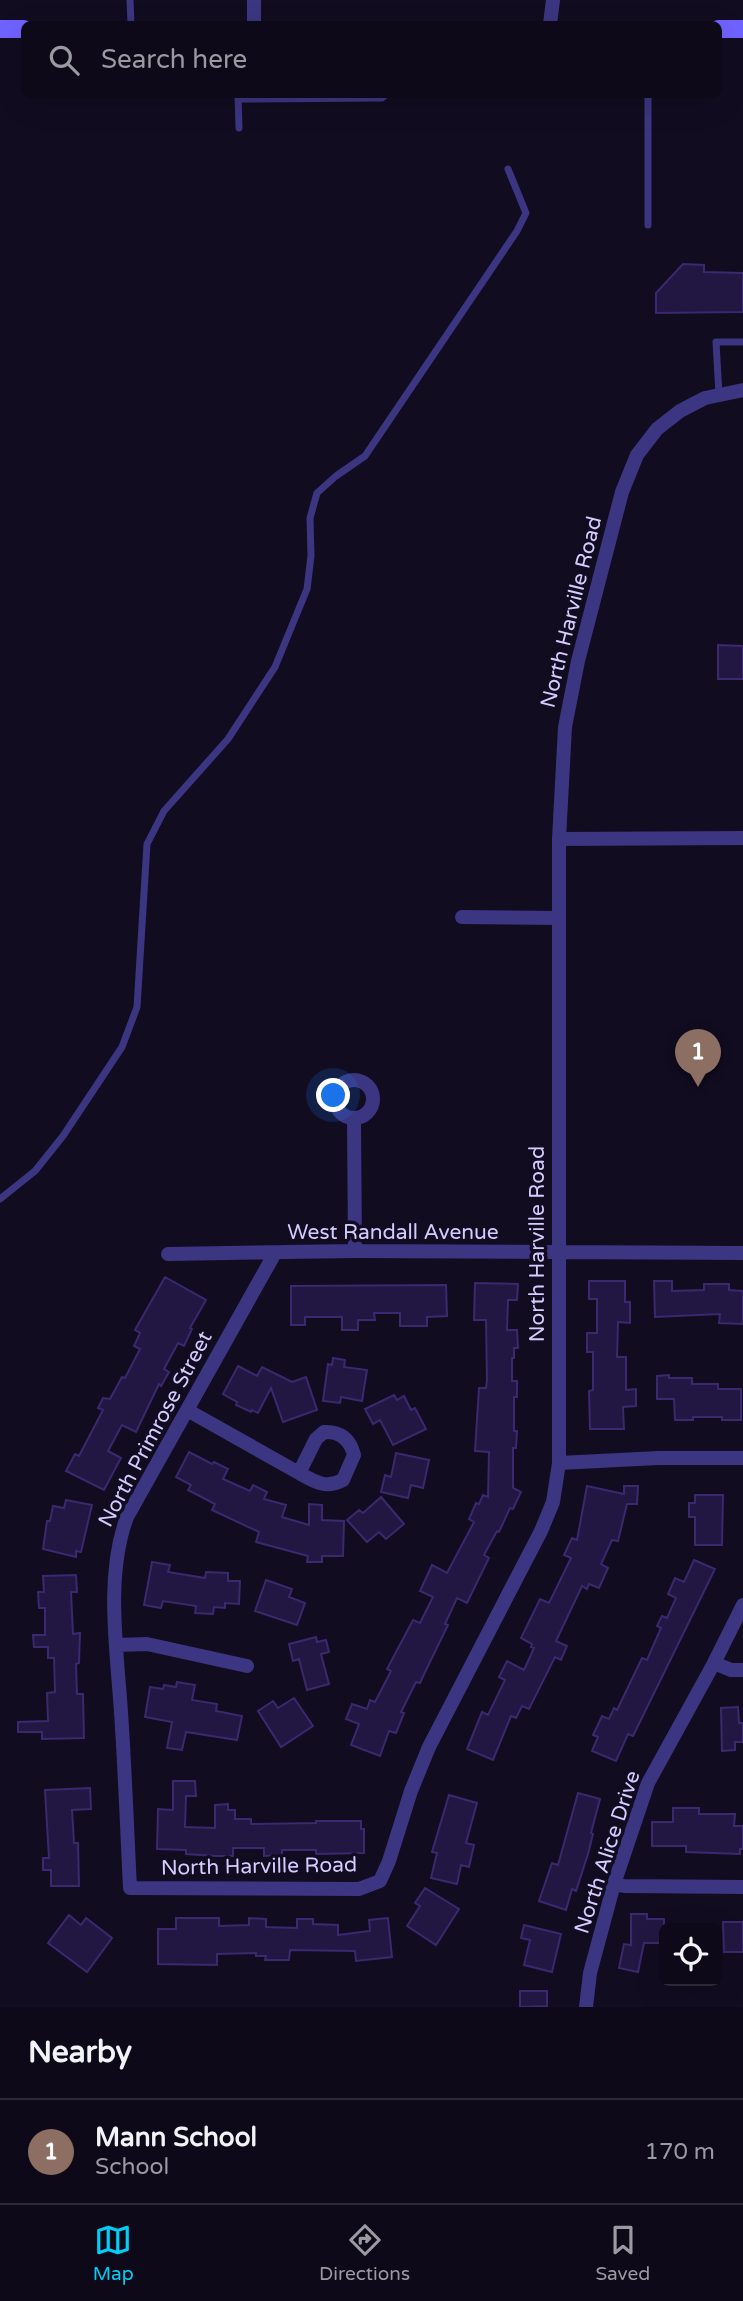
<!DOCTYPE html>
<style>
:root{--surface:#0d0918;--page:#161221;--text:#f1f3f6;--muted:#9a9aa2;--line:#2d2a37;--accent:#00cef6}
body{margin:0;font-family:"Varela Round",sans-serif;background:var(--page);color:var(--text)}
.controls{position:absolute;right:21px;bottom:21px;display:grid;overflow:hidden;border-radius:10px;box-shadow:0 7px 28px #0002}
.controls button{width:63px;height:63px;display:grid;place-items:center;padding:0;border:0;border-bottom:2px solid var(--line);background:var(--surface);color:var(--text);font:35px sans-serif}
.you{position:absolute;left:334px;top:1096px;width:24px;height:24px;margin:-18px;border:5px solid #fff;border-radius:50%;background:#1a73e8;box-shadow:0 0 0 10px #1a73e833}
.badge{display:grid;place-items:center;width:46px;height:46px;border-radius:50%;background:var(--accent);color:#fff;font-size:23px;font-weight:700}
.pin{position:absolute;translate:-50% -58px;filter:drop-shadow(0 2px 4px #0008)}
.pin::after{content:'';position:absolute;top:37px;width:24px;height:21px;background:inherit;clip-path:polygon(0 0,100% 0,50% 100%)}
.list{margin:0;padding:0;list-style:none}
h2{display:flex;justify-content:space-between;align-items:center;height:91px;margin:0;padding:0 28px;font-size:30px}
h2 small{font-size:23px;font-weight:400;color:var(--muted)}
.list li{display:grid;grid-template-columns:46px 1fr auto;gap:21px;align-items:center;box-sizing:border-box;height:105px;padding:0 28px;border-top:2px solid var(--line)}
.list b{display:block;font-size:26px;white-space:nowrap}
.list p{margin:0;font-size:23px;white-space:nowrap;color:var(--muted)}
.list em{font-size:23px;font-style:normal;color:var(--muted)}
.icon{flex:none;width:38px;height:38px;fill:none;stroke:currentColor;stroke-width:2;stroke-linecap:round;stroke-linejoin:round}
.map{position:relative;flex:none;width:743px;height:2007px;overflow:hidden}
.search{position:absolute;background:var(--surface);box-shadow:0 7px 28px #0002;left:21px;right:21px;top:21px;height:77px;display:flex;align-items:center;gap:18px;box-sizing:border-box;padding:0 24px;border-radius:10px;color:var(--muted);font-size:26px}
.sheet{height:196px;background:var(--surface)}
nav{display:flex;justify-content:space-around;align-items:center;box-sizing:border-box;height:98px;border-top:2px solid var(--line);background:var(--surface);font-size:19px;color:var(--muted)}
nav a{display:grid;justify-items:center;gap:4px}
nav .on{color:var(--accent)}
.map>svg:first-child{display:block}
.building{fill:#221742;stroke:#3b286f;stroke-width:2}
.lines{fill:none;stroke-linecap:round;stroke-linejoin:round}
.service{stroke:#3c3581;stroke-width:7}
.minor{stroke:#3c3581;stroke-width:14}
.secondary{stroke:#7062ff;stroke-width:18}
.labels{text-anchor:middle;stroke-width:7;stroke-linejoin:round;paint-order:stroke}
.street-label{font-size:21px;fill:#d4cbff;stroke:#110c20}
</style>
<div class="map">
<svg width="743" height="2007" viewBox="0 0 743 2007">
<rect width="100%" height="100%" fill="#110c20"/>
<path class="building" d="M683 264 704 265V272L743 273V312L656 313V293Z
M718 645 743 646V679H718Z
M165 1277 206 1300 190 1328 192 1329 184 1346 178 1343 164 1369 169 1372 161 1386 159 1384 136 1432 122 1425 108 1451 121 1458 104 1490 66 1471 75 1454 79 1456 103 1410 98 1408 103 1398 110 1399 122 1377 125 1378 140 1349 134 1346 140 1333 135 1330Z
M589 1281H625V1302H630V1323L618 1322 617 1357H626V1390L636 1389V1406L623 1407 624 1429H590L589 1391 593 1390V1352H587V1333H597V1299H589Z
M654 1281H672V1291L704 1290V1284H729V1290L743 1291V1324L719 1323 720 1314 655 1317Z
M475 1283 518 1284 517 1300H508L507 1330H517L518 1348H514V1358H512V1381H517V1397H514V1431H517L516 1448H513V1488L521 1492 513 1509 510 1508 499 1532 497 1531 484 1555 489 1558 467 1603 457 1598 445 1624 448 1625 427 1668 420 1683 416 1682 401 1712 404 1713 396 1733 389 1731 380 1756 351 1745 359 1724 346 1719 352 1704 367 1709 370 1700 375 1702 391 1671 387 1669 413 1620 420 1623 433 1597 420 1591 432 1565 447 1573 474 1522 469 1519 476 1503 479 1504 483 1495 488 1497 489 1452 475 1451 479 1388H486L487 1380 486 1320H474Z
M446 1285 447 1316 427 1317V1326H400V1313H374L375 1320H358V1330H342V1317H305V1325H291V1286Z
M333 1358 345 1360 344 1367 367 1370 362 1401 341 1397 340 1403 323 1401 328 1364 332 1365Z
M238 1366 257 1376 262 1367 292 1382 306 1377 317 1410 283 1422 271 1388 258 1413 252 1410 251 1412 236 1405 237 1402 223 1394Z
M669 1375V1378H692V1384H718V1389H741V1420H722V1417H693V1420H675L674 1399H657V1376Z
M394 1395 397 1400 404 1396 411 1410 415 1408 426 1429 393 1445 380 1420 373 1424 365 1409Z
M189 1452 212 1464 214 1462 228 1469 223 1479 250 1491 253 1485 267 1492 264 1499 286 1505 282 1517 309 1525V1504L322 1505V1520L344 1521 343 1556H322V1562H307L308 1556 256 1542 259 1532 212 1510 215 1504 188 1490 191 1485 176 1477Z
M396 1453 429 1460 423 1488 411 1485 408 1498 381 1492 385 1475 391 1477Z
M587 1486 624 1494V1486H638L637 1504H627L618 1541 612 1540 601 1564 608 1568 599 1588 589 1584 587 1589 582 1586 556 1641 567 1646 561 1660 555 1657 529 1709 522 1706 516 1718 511 1716 493 1760 467 1749 482 1712 488 1715 505 1680 499 1677 507 1661 524 1670 534 1648 531 1647 532 1644 521 1638 540 1599 549 1603 571 1558 564 1555 572 1538 577 1540Z
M695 1495H723L722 1545H695V1517H689V1503H695Z
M381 1497 404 1524 386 1539 379 1532 367 1542 347 1520 359 1510 363 1513Z
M66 1500 92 1505 81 1552 76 1551V1557L43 1549 47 1521H50L53 1506 64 1508Z
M694 1560 715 1569 633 1736 628 1734 616 1761 592 1751 598 1737 593 1735 602 1716 609 1719 614 1708 617 1710 642 1658 647 1660 661 1628 657 1626 662 1616 667 1618 676 1598 668 1594 675 1578 684 1582Z
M152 1562 170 1565 168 1572 205 1578 206 1572 228 1573V1581H240L239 1604 225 1603V1608L214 1607 213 1614 195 1613 196 1606 163 1601 161 1608 144 1605Z
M76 1575 77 1592H71L73 1634 80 1633 79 1663 76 1664 77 1694H83L84 1738 42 1739V1732H18V1722L48 1721 47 1693 55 1692 54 1658H48V1647H34L33 1635H45V1608H39L38 1592H44L43 1576Z
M266 1580 292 1589 289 1597 305 1603 297 1625 255 1611Z
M316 1637 317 1642 326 1640 329 1652 321 1654 329 1684 307 1690 299 1659 293 1661 289 1644Z
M177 1682 195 1685 192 1700 217 1704 216 1711 242 1716 237 1740 186 1732 182 1750 167 1748 172 1722 145 1717 150 1687 163 1689 164 1685 176 1687Z
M294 1698 313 1726 281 1747 258 1711 273 1701 278 1708Z
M738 1707 739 1723H743V1742H735V1750L722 1751 721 1708Z
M173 1781H195L196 1796H186L185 1827 215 1828V1805L228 1804V1810H235V1819H251V1824L316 1823V1821H361V1829H364V1853L316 1854V1850H282V1855L264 1856V1848H233V1856H215L186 1854V1850L157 1849 158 1809 173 1810Z
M90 1788 91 1809 72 1810 74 1843H78L79 1886H51V1870H43V1858H49L45 1790Z
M578 1793 600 1799 591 1833 593 1834 588 1854 576 1891 572 1889 566 1910 539 1901 552 1863 558 1865Z
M449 1795 477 1803 466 1843 474 1845 469 1867 461 1865 457 1884 431 1878 437 1853 432 1852Z
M673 1808H699V1814H735L734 1826H743V1849H740V1854L686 1852V1846H652V1822H673Z
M425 1888 459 1909 436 1945 407 1926 420 1906 415 1903Z
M631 1914H647V1919H664V1943H644L638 1972 619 1968 624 1944 631 1945Z
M69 1915 81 1925 86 1918 112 1938 87 1972 48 1943Z
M176 1918H219V1926L249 1925V1918L266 1919V1927L297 1928V1919H313V1924L338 1925V1935L370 1931 369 1920 388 1918 392 1957 356 1961 355 1951 290 1950 289 1960H265L266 1956H256V1953L217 1954V1965L158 1964V1929H176Z
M723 1922H743V1952H724Z
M524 1925 561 1934 552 1972 524 1965 530 1940 521 1938Z
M520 1991H547V2006L520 2007Z"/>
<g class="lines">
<path class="service" d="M130 0 131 24
M238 95 239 128
M238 99 382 98 387 94
M648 225V94
M719 395 716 342H743
M0 1199 35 1171 63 1136 122 1047 137 1007 147 844 164 811 228 739 275 667 307 589 311 556 310 518 317 493 336 476 365 456 517 231 526 213 508 169"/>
<path class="minor" d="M254 0V24
M550 24 553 0
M559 839 743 838
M462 917 559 918
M335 1099a19 19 0 1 1 38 0a19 19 0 1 1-38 0Z
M354 1118 355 1251
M275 1253 127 1517C105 1576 117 1650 121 1712 125 1771 127 1829 130 1888L359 1889 380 1881 389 1861 411 1791 429 1747 541 1531 553 1502 559 1463V839L565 727 578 661 622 492 637 455 657 429 680 411 705 398 743 390
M168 1254 355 1251 743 1253
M187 1410 299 1473
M324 1432C340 1431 350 1439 354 1455L343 1480C326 1489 315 1482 299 1473L316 1439Z
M559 1463 658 1458H743
M117 1645 147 1644 247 1666
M714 1663 731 1670H743
M614 1884 624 1886 743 1887
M586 2007 590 1973 614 1884 648 1783 714 1663 743 1605"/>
<path class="secondary" d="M0 29H24
M718 29H743"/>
</g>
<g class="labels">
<g class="street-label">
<text transform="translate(571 612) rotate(-76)" y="7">North Harville Road</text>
<text x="393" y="1239">West Randall Avenue</text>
<text transform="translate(537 1244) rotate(-90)" y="7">North Harville Road</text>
<text transform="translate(155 1429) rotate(-62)" y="7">North Primrose Street</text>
<text transform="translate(607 1852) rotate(-72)" y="7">North Alice Drive</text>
<text transform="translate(259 1866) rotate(-1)" y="7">North Harville Road</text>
</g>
</g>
</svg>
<div class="controls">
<button><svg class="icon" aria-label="locate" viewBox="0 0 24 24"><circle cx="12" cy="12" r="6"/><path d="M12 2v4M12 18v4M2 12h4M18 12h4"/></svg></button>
</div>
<div class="you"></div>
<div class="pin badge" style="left:698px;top:1087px;background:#8d6e63">1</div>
<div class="search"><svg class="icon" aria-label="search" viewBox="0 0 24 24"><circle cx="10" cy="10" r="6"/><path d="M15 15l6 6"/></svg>Search here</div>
</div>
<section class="sheet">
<h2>Nearby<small></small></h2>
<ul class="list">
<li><span class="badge" style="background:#8d6e63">1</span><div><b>Mann School</b><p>School</p></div><em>170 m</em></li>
</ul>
</section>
<nav>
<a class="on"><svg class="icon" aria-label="map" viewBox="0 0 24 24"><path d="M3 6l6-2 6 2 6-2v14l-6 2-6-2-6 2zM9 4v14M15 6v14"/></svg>Map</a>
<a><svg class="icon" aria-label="directions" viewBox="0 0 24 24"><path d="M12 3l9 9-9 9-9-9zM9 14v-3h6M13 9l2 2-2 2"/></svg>Directions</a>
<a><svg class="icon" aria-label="saved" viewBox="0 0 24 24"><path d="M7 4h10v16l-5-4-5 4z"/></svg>Saved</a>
</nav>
